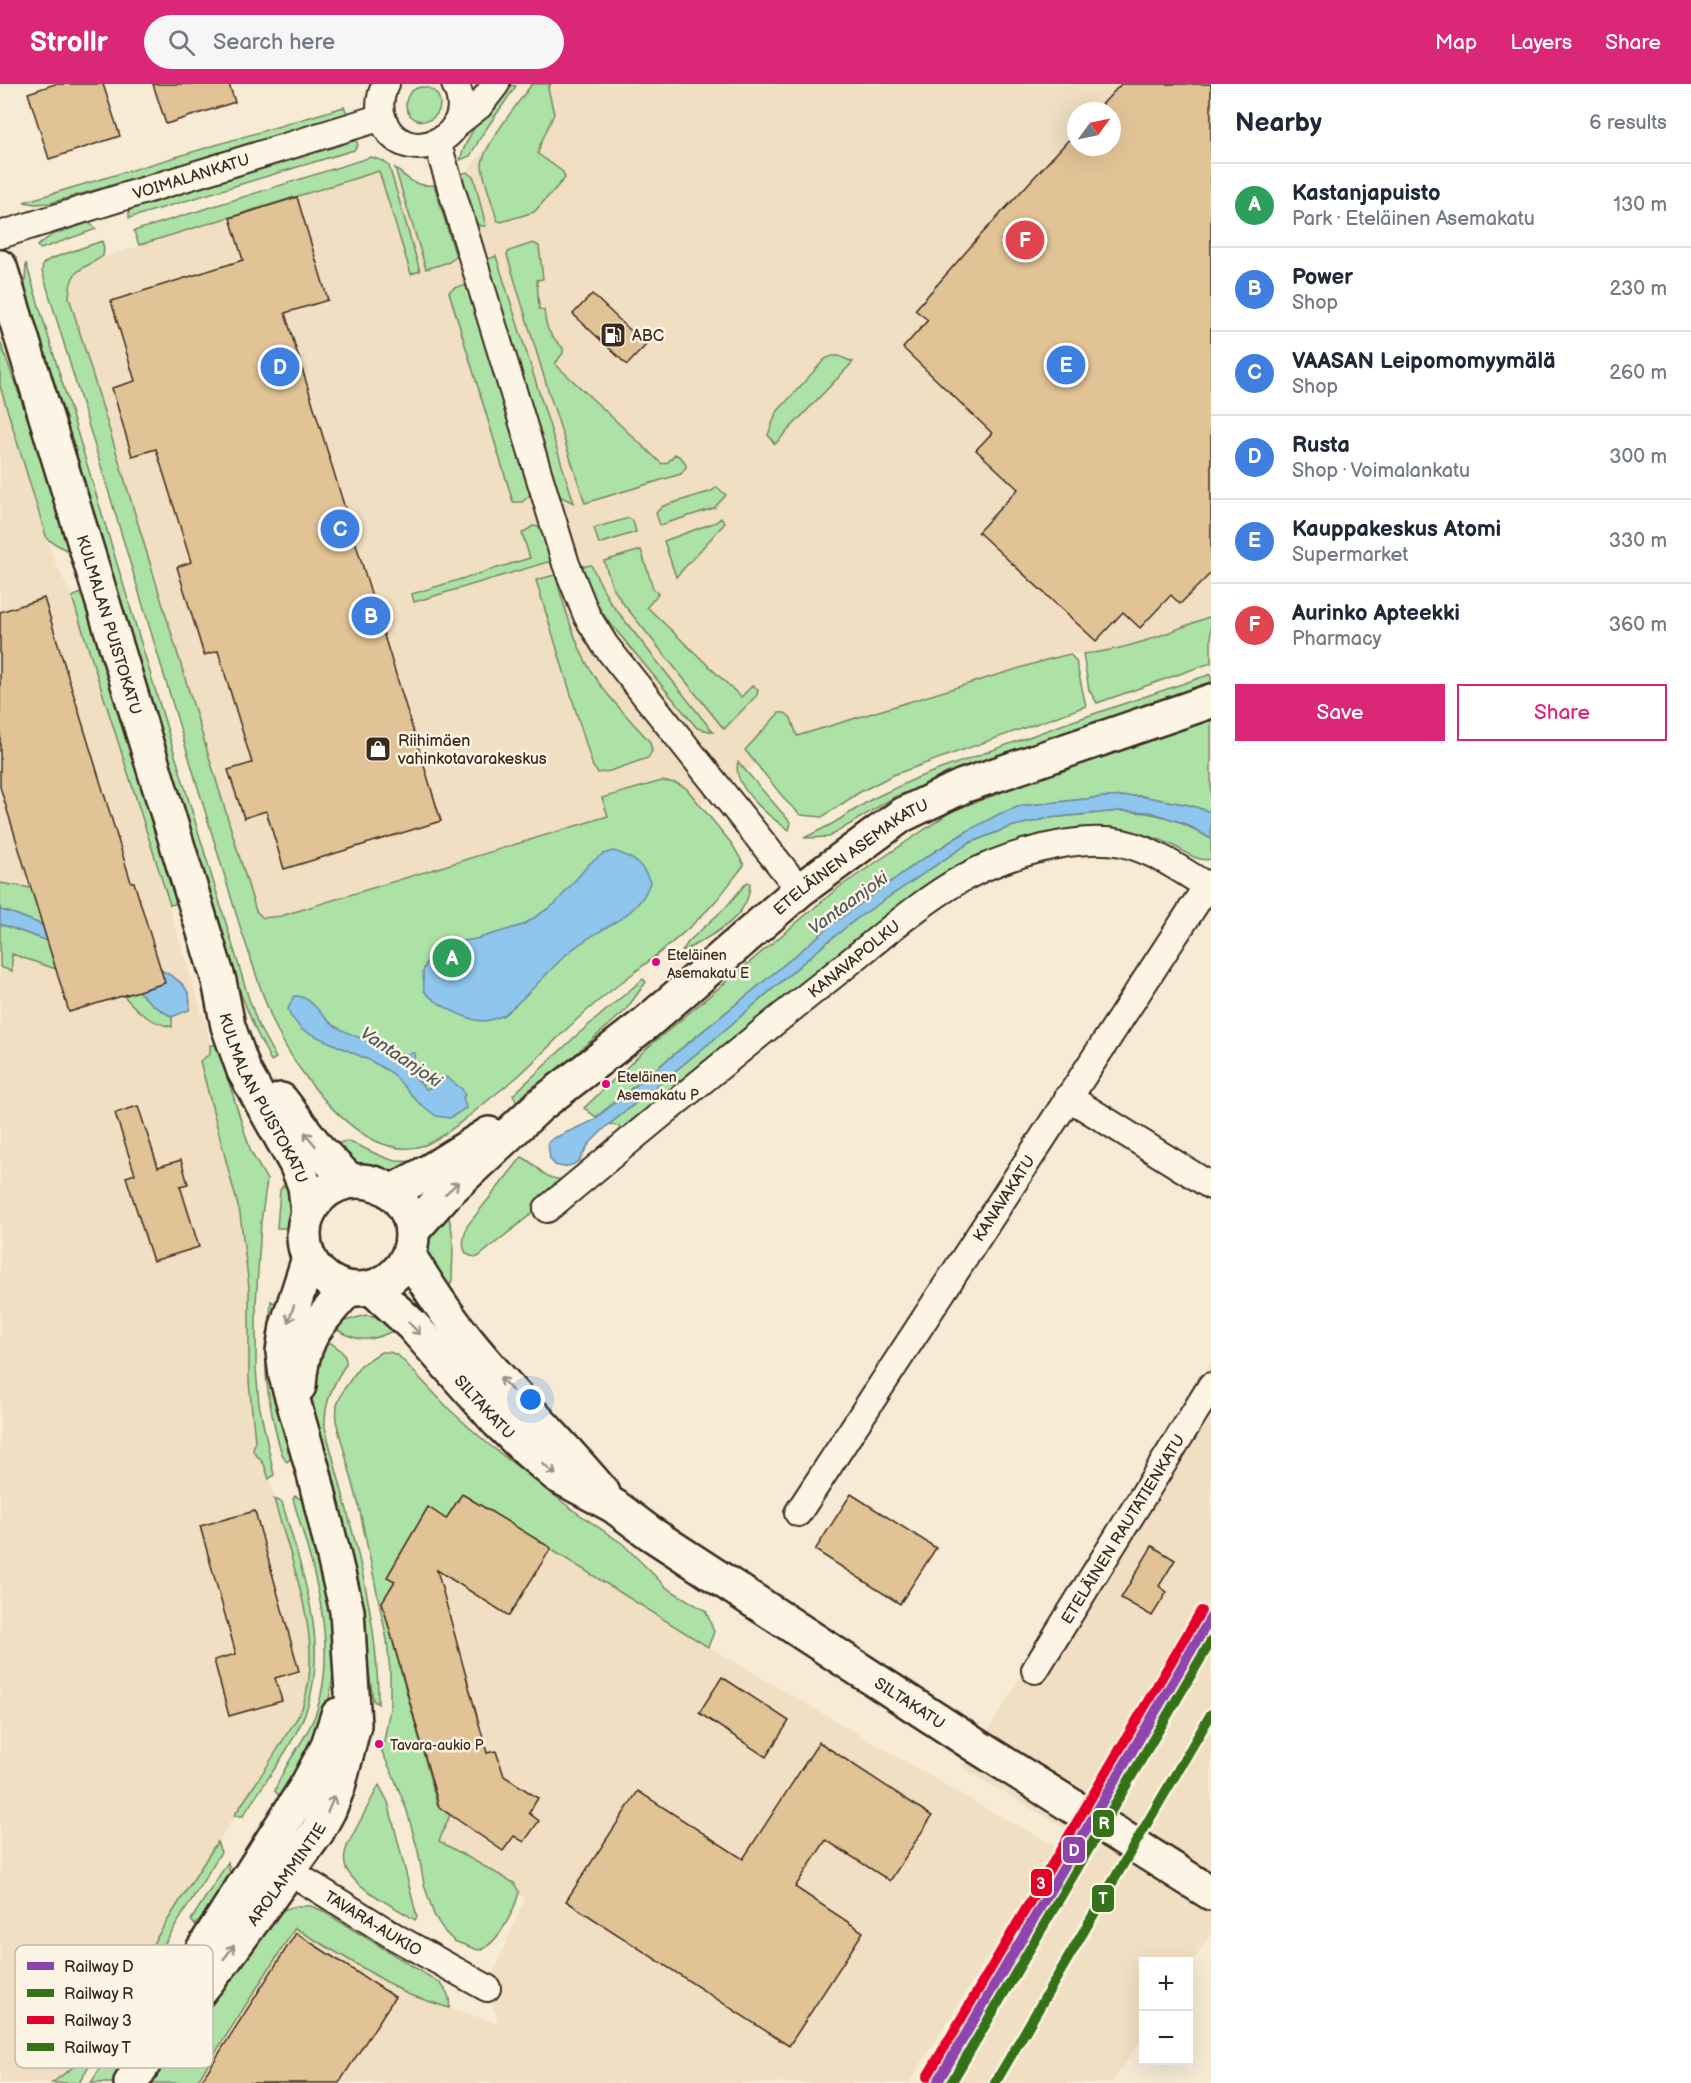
<!DOCTYPE html>
<meta charset="utf-8">
<style>
:root{--surface:#fff;--page:#f6f6f7;--text:#1f2937;--muted:#747a83;--line:#e0e1e3;--accent:#db2777}
body{margin:0;font-family:"Balsamiq Sans",sans-serif;background:var(--page);color:var(--text)}
.controls{position:absolute;right:18px;bottom:18px;display:grid;overflow:hidden;border-radius:0px;box-shadow:0 6px 24px #0002}
.controls button{width:54px;height:54px;display:grid;place-items:center;padding:0;border:0;border-bottom:2px solid var(--line);background:var(--surface);color:var(--text);font:30px sans-serif}
.compass{position:absolute;left:1067px;top:18px;width:54px;height:54px;border-radius:50%;background:var(--surface);box-shadow:0 6px 24px #0002;rotate:57deg}
.you{position:absolute;left:531px;top:1316px;width:21px;height:21px;margin:-15px;border:4px solid #fff;border-radius:50%;background:#1a73e8;box-shadow:0 0 0 9px #1a73e833}
.badge{display:grid;place-items:center;width:39px;height:39px;border-radius:50%;background:var(--accent);color:#fff;font-size:20px;font-weight:700}
.pin{position:absolute;translate:-50% -50%;border:3px solid #fff;box-shadow:0 2px 6px #0006}
.list{margin:0;padding:0;list-style:none}
h2{display:flex;justify-content:space-between;align-items:center;height:78px;margin:0;padding:0 24px;font-size:26px}
h2 small{font-size:20px;font-weight:400;color:var(--muted)}
.list li{display:grid;grid-template-columns:39px 1fr auto;gap:18px;align-items:center;box-sizing:border-box;height:84px;padding:0 24px;border-top:2px solid var(--line)}
.list b{display:block;font-size:22px;white-space:nowrap}
.list p{margin:0;font-size:20px;white-space:nowrap;color:var(--muted)}
.list em{font-size:20px;font-style:normal;color:var(--muted)}
.actions{display:flex;gap:12px;padding:18px 24px}
.actions a{flex:1;padding:14px 0;border:2px solid var(--accent);border-radius:0px;text-align:center;font-size:21px;color:var(--accent)}
.actions .main{background:var(--accent);color:#fff}
.icon{flex:none;width:33px;height:33px;fill:none;stroke:currentColor;stroke-width:2;stroke-linecap:round;stroke-linejoin:round}
.map{position:relative;flex:none;width:1211px;height:1999px;overflow:hidden}
header{display:flex;align-items:center;gap:36px;box-sizing:border-box;height:84px;padding:0 30px;background:var(--accent);color:#fff}
header strong{font-size:28px}
nav{display:flex;gap:33px;margin-inline-start:auto;font-size:21px}
.search{width:420px;height:54px;background:var(--page);display:flex;align-items:center;gap:15px;box-sizing:border-box;padding:0 21px;border-radius:33px;color:var(--muted);font-size:22px}
main{display:flex}
aside{flex:1;background:var(--surface)}
.map>svg:first-child{display:block}
.built{fill:#f0dfc2;fill-rule:evenodd}
.green{fill:#ace2a5;stroke:#748662;stroke-width:1.5}
.water{fill:#8ec6ed;stroke:#6d889a;stroke-width:1.5}
.building{fill:#e1c395;stroke:#3b2a1e;stroke-width:1.5}
.lines{fill:none;stroke-linecap:round;stroke-linejoin:round}
.street-casing{stroke:#3b2a1e;stroke-width:30}
.secondary-casing{stroke:#3b2a1e;stroke-width:38}
.street{stroke:#fcf5e5;stroke-width:26}
.secondary{stroke:#fcf5e5;stroke-width:33}
.rail-1-casing{stroke:#fcf5e5;stroke-width:15}
.rail-2-casing{stroke:#fcf5e5;stroke-width:15}
.rail-3-casing{stroke:#fcf5e5;stroke-width:15}
.rail-4-casing{stroke:#fcf5e5;stroke-width:15}
.rail-1{stroke:#8e44ad;stroke-width:10}
.rail-2{stroke:#357219;stroke-width:10}
.rail-3{stroke:#e4002b;stroke-width:10}
.rail-4{stroke:#357219;stroke-width:10}
.oneway{stroke:#9c9082}
.bus-dot{fill:#e5007d;stroke:#fcf5e5;stroke-width:2}
.labels{text-anchor:middle;stroke-width:5;stroke-linejoin:round;paint-order:stroke}
.bus-label{font-size:14px;fill:#3b2a1e;stroke:#fcf5e5;text-anchor:start}
.street-label{font-size:16px;fill:#3b2a1e;stroke:#fcf5e5}
.poi-label{font-size:16px;fill:#3b2a1e;stroke:#fcf5e5;text-anchor:start}
.water-label{font-size:18px;font-style:italic;fill:#54595c;stroke:#fcf5e5}
.key{fill:#fcf5e5;stroke:#c2b8a9;stroke-width:1.5}
.key-label{font-size:16px;fill:#3b2a1e}
.line-badge{stroke:#fcf5e5;stroke-width:2}
.badge-label{font-size:16px;text-anchor:middle;font-weight:bold;fill:#fff}
</style>
<header>
<strong>Strollr</strong>
<div class="search"><svg class="icon" aria-label="search" viewBox="0 0 24 24"><circle cx="10" cy="10" r="6"/><path d="M15 15l6 6"/></svg>Search here</div>
<nav><a>Map</a><a>Layers</a><a>Share</a></nav>
</header>
<main>
<div class="map">
<svg width="1211" height="1999" viewBox="0 0 1211 1999">
<rect width="100%" height="100%" fill="#f7ebd5"/>
<filter id="ink" filterUnits="userSpaceOnUse"><feTurbulence type="fractalNoise" baseFrequency=".0167" numOctaves="2"/><feDisplacementMap in="SourceGraphic" scale="12" xChannelSelector="R" yChannelSelector="G"/><feConvolveMatrix kernelMatrix="1 2 1 2 8 2 1 2 1" color-interpolation-filters="sRGB"/></filter>
<g filter="url(#ink)">
<path class="built" d="M533 0H1211V532L1163 551 1100 569 1070 570 1046 576 796 652 699 720 686 704 676 699 603 714 609 732 285 830 263 834 256 827 69 213 70 199 75 191 84 182 98 175 380 87 422 102 434 101 467 88ZM1076 27H1112V63H1076Z
M0 302 47 455 56 480 72 513 207 944 211 970 200 977 240 1130 249 1203V1297L255 1357 253 1367 264 1380 269 1395 305 1525 311 1575 308 1603 302 1625 65 1999H0Z
M1211 1279V1850L1189 1884 1188 1878H1144L1143 1952 1112 1999H919L1041 1788 909 1999H196L295 1844 407 1910 499 1940 487 1904 525 1814 439 1757 382 1518 395 1498 387 1493 428 1423 446 1434 462 1410 551 1464 666 1538 978 1720 1056 1763 1066 1745 961 1683 991 1642Z"/>
<path class="green" d="M505 0 516 2 482 51 470 72 460 76C468 47 488 24 505 0Z
M532 0H551L548 4 554 30 540 61 538 70 563 88 565 94 534 128 501 138 497 136C494 124 482 91 482 81 482 64 521 15 532 0Z
M406 20a17 17 0 1 1 34 0a17 17 0 1 1-34 0Z
M344 23 348 30 239 64 50 119 35 120 24 118Z
M356 56 358 61 354 66 129 134V127L133 123Z
M371 73 383 77 389 82 420 187 411 190 379 87 139 161 134 147Z
M395 84C408 95 415 103 434 101L456 173 449 178 426 185Z
M467 88 474 94 486 142H482L473 138 460 90Z
M88 139 92 141 96 145 41 165 37 162 52 151Z
M102 157 104 164 103 172C82 187 71 182 69 213L256 827 263 834 281 832 608 732 602 714 662 697 676 699 686 704 732 760 744 781C734 794 724 808 713 820 675 862 624 893 582 931 559 951 539 974 516 994 502 1005 488 1016 474 1028 459 1039 443 1054 425 1061 366 1082 303 996 280 952 263 919 254 881 241 846L42 187 43 180 50 175Z
M533 159 539 162 543 195 537 196 539 225 544 226C546 246 549 250 563 264V269L555 280 662 380 668 378 675 370C681 373 686 377 686 383L681 390 585 419 549 309 507 171 509 167Z
M496 172 574 419 561 413 556 407 487 179 489 175Z
M26 179 248 912 259 943 276 974 271 977 255 945 227 875 58 324 25 200Z
M461 202H467L530 411 522 418H513L449 208 454 204Z
M0 257 64 437 69 455 66 466 47 455 0 302Z
M832 272H839L853 278 775 360 768 351 776 329 825 275Z
M717 403 726 411 714 424 660 441 656 429 663 422 712 407Z
M629 434 633 437 636 448 599 460 594 444Z
M721 434 725 439 676 493 664 457 716 438Z
M533 442 540 443 551 477 414 518 412 510 530 474 522 449Z
M641 466 653 504 658 510 647 523 741 613 753 601 758 606 757 611 724 645 622 518 612 502 604 477Z
M591 481 610 518 713 648 697 644 606 534 594 516 580 483Z
M555 491C564 520 572 551 586 578 601 607 628 633 650 658L652 667 648 674 610 687 598 689 593 683 536 496Z
M86 507 179 819 170 821 72 513Z
M1211 532V579L1097 619 1089 606 1083 570C1127 567 1170 548 1211 532Z
M1070 570 1076 577 1086 622 893 691 860 708 822 733 801 731 787 718 745 666 779 629H785L791 634 797 652 1046 576Z
M1211 590V598L894 713 829 753 804 754 832 740 872 715 919 693 1067 639Z
M1211 635V728L1189 721 1141 712 1104 713 1020 722 964 749 918 778 834 839 756 904 596 1033 584 1024 646 965 838 804 952 727 1119 664Z
M738 678 791 739 789 746C771 734 731 703 738 678Z
M1119 727C1159 728 1176 734 1211 755V775C1197 779 1182 765 1170 760 1162 756 1152 753 1144 751 1114 742 1075 743 1045 751 1008 760 978 778 946 796 869 841 800 899 733 958 696 991 657 1022 619 1054V1042L610 1040 712 957 826 859 859 833 969 759 1010 743 1049 734Z
M747 798 750 799C750 836 709 852 682 868L688 858 726 823Z
M0 799 31 804 43 841C28 836 16 829 0 826Z
M0 840 48 857 56 885 12 870V887L0 883Z
M643 895 646 898 625 927 562 982 516 1017 513 1011 577 951Z
M138 907 153 921 172 933V943C149 938 139 929 124 912Z
M210 961H217L251 1068 267 1096 261 1138 256 1219V1285L259 1320 274 1391 269 1395 264 1380 253 1367 255 1357 249 1297V1203L240 1130 200 977 210 970Z
M346 1057C364 1062 379 1074 397 1077 405 1078 410 1076 417 1080 410 1082 401 1087 394 1087 371 1086 349 1078 330 1065L339 1059Z
M522 1073C541 1082 540 1096 567 1096L551 1114 478 1173C458 1173 463 1155 467 1142Z
M291 1091 293 1127 288 1144H277L280 1106Z
M444 1124C457 1144 452 1174 452 1196L449 1204 443 1209C428 1171 421 1162 444 1124Z
M271 1217 281 1223 291 1364 290 1375 287 1378C278 1371 265 1298 266 1283 266 1261 270 1239 271 1217Z
M366 1231 379 1233 400 1243C374 1258 359 1260 334 1244L345 1237Z
M325 1255C333 1261 347 1267 346 1280 333 1300 324 1319 325 1343 348 1434 379 1526 378 1620L373 1616 358 1511 313 1328 311 1295Z
M381 1268H390L399 1272 451 1327 487 1359 573 1426 623 1460 667 1504 706 1527 714 1548 708 1563 462 1410 446 1435 428 1423 388 1492 395 1497 382 1518 438 1723 450 1731 439 1757 514 1799 519 1808C515 1825 497 1863 478 1866L454 1857 445 1848 434 1831 424 1800 418 1767 407 1727 393 1691 382 1668 390 1624V1587L387 1556 358 1418 336 1337 337 1321 344 1305 361 1281Z
M295 1412 301 1415 307 1423C324 1490 347 1561 325 1630 317 1657 296 1691 284 1718L275 1707C284 1678 308 1655 317 1626 339 1559 312 1480 293 1415Z
M274 1415 282 1418C300 1482 329 1554 308 1621 297 1657 264 1699 243 1732H234C252 1705 270 1679 286 1651 292 1642 299 1633 302 1624 326 1560 291 1477 274 1415Z
M379 1701 388 1718 417 1833 415 1836C397 1824 353 1803 346 1784 343 1776 345 1767 348 1760Z
M217 1758 221 1768 79 1999H52L77 1980Z
M228 1778 231 1797 195 1841 191 1836Z
M296 1822H311L321 1826 440 1899C447 1907 451 1914 449 1924L407 1910 295 1844 196 1999H151L259 1847C271 1832 276 1827 296 1822Z
M152 1900 159 1903 147 1945 113 1999H91Z"/>
<path class="water" d="M1141 712 1189 721 1211 728V755L1186 740 1150 728 1119 727 1049 734 1010 743 969 759 859 833 826 859 712 957 606 1043 589 1060 579 1077 572 1081 563 1083 555 1081 550 1075 548 1059 552 1055 592 1037 756 904 834 839 918 778 964 749 999 730 1020 722 1104 713Z
M613 767C632 772 643 780 650 798 639 836 595 844 568 869 546 889 527 913 504 931 497 934 490 937 482 937 466 936 434 919 424 907L423 888 427 876 444 860 476 855 523 841 555 820 589 780 603 770Z
M0 826C16 829 28 836 43 841L48 857 0 840Z
M161 886C178 895 194 904 189 926L172 933 153 921 138 907 164 899Z
M294 912C311 911 319 930 331 939 350 954 374 955 394 971L415 969 413 978 406 979 405 983 426 1005 435 1002 446 993 462 1005 465 1011 463 1013 466 1024 450 1034 436 1032 418 1018 392 989 371 977 302 946 290 931 288 925Z"/>
<path class="building" d="M55 0H103L120 52 49 75 28 9Z
M153 0H229L235 18 166 40Z
M1121 0H1211V489L1180 520 1171 511 1140 544 1123 528 1096 557 978 448 1018 405 976 366 992 349 903 264 928 236 915 226 979 153 1076 48V63H1112V27H1096Z
M297 113 328 216 285 229 441 737 284 785 266 727 244 734 228 686 252 679 218 567 204 571 177 483 191 478 156 365 132 372 112 304 135 297 111 217 243 176 230 134Z
M592 210 646 261 627 281 573 230Z
M44 514 131 798H134L165 899 69 928 0 703V528Z
M138 1022 158 1083 181 1076 188 1100 180 1102 199 1163 153 1177 126 1093 135 1090 115 1029Z
M462 1410 551 1464 509 1532 437 1486 487 1669 496 1667 504 1692 538 1714 529 1729 539 1737 524 1758 514 1752 503 1767 439 1723 382 1518 395 1497 387 1493 428 1423 446 1435Z
M851 1410 936 1464 900 1520 815 1466Z
M255 1427 299 1587 275 1594 282 1617 229 1632 214 1576 236 1570 200 1442Z
M1152 1462 1175 1476 1159 1502 1167 1508 1152 1532 1121 1514Z
M722 1593 789 1637 766 1673 699 1629Z
M819 1658 932 1732 890 1797 826 1756 795 1803 863 1848 789 1962 566 1817 638 1707 743 1775Z
M296 1849 395 1913 339 1999H200Z"/>
<g class="lines">
<g class="street-casing">
<g id="street">
<path d="M386 0C380 11 378 23 383 36 402 88 483 54 455 0"/>
<path d="M456 40 479 22 496 0"/>
<path d="M437 58 566 480 587 532 605 561 800 806"/>
<path id="s1" d="M0 151 382 33"/>
<path d="M1068 1013 1211 1102"/>
<path id="s2" d="M547 1125C642 1046 737 967 835 890 874 859 922 816 965 793 1006 771 1076 750 1122 759 1153 766 1181 786 1207 802"/>
<path id="s3" d="M798 1429 1207 802 1211 799"/>
<path id="s4" d="M1035 1586 1211 1302"/>
<path id="s5" d="M273 1777 397 1854 487 1904"/>
</g>
</g>
<g class="secondary-casing">
<g id="secondary">
<path id="s6" d="M0 183 219 897 228 942 244 987 296 1080 305 1102 308 1129"/>
<path d="M281 1016 318 1065 350 1097"/>
<circle cx="358" cy="1151" r="54"/>
<path d="M391 1108 428 1088 489 1050"/>
<path id="s7" d="M412 1147 445 1110 540 1021 645 940 800 806 902 731 963 702 1211 617"/>
<path d="M409 1172C427 1201 445 1229 466 1255 509 1309 559 1356 603 1409"/>
<path id="s8" d="M372 1204 412 1241 498 1338 527 1366 558 1392 614 1422 650 1449 978 1663 1211 1809"/>
<path d="M299 1302C302 1252 317 1241 348 1205"/>
<path id="s9" d="M154 1963 222 1879 317 1748 329 1726 338 1703 354 1641 347 1527 314 1390 286 1292 283 1268 287 1242 309 1174"/>
<path d="M131 1999 154 1963 202 1867 306 1703 327 1664 338 1631"/>
</g>
</g>
<use href="#street" class="street"/>
<use href="#secondary" class="secondary"/>
<g class="rail-1-casing">
<path id="rail-1" d="M937 1999 1211 1533"/>
</g>
<g class="rail-2-casing">
<path id="rail-2" d="M951 1999 1211 1557"/>
</g>
<g class="rail-3-casing">
<path id="rail-3" d="M927 1993 1201 1527"/>
</g>
<g class="rail-4-casing">
<path id="rail-4" d="M995 1999 1211 1630"/>
</g>
<use href="#rail-1" class="rail-1"/>
<use href="#rail-2" class="rail-2"/>
<use href="#rail-3" class="rail-3"/>
<use href="#rail-4" class="rail-4"/>
</g>
<defs><path id="oneway-shaft" d="M-6 0H5M1.5-3L5.5 0L1.5 3" fill="none" stroke-width="1.6" stroke-linecap="round" stroke-linejoin="round" transform="scale(1.5)"/></defs>
<g class="oneway">
<use href="#oneway-shaft" transform="translate(310 1055) rotate(-129)"/>
<use href="#oneway-shaft" transform="translate(452 1104) rotate(-42)"/>
<use href="#oneway-shaft" transform="translate(291 1230) rotate(109)"/>
<use href="#oneway-shaft" transform="translate(414 1244) rotate(46)"/>
<use href="#oneway-shaft" transform="translate(506 1300) rotate(-133)"/>
<use href="#oneway-shaft" transform="translate(549 1385) rotate(40)"/>
<use href="#oneway-shaft" transform="translate(331 1720) rotate(-67)"/>
<use href="#oneway-shaft" transform="translate(229 1868) rotate(-53)"/>
</g>
</g>
<defs>
<g id="fuel-square" transform="scale(1.35)"><rect x="-9" y="-9" width="18" height="18" rx="4" fill="#3b2a1e" stroke="#fcf5e5"/><path d="M-5.5-6h7V0h2V4h1.3V-2.5L3-4.5l.8-.8L6-3V5H2.5V1h-1V6h-7ZM-4.2-4.7v3.2H.2V-4.7Z" fill="#fff"/></g>
<g id="shop-square" transform="scale(1.35)"><rect x="-9" y="-9" width="18" height="18" rx="4" fill="#3b2a1e" stroke="#fcf5e5"/><path d="M-5-2.5h2.3a2.7 3.5 0 0 1 5.4 0H5L5.5 6h-11ZM-1.5-2.5h3a1.5 2.3 0 0 0-3 0Z" fill="#fff"/></g>
</defs>
<g fill-rule="evenodd">
<use href="#fuel-square" x="613" y="251"/>
<use href="#shop-square" x="378" y="665"/>
</g>
<g class="bus-dot">
<circle cx="656" cy="878" r="5"/>
<circle cx="606" cy="1000" r="5"/>
<circle cx="379" cy="1660" r="5"/>
</g>
<g class="labels">
<g class="bus-label">
<text x="667" y="876">Eteläinen<tspan x="667" dy="18">Asemakatu E</tspan></text>
<text x="617" y="998">Eteläinen<tspan x="617" dy="18">Asemakatu P</tspan></text>
<text x="390" y="1666">Tavara-aukio P</text>
</g>
<g class="street-label">
<text dy="6" stroke="none"><textPath href="#s1" startOffset="200">VOIMALANKATU</textPath></text>
<text dy="6" stroke="none"><textPath href="#s6" startOffset="374">KULMALAN PUISTOKATU</textPath></text>
<text dy="6" stroke="none"><textPath href="#s7" startOffset="578">ETELÄINEN ASEMAKATU</textPath></text>
<text dy="6" stroke="none"><textPath href="#s2" startOffset="396">KANAVAPOLKU</textPath></text>
<text dy="6" stroke="none"><textPath href="#s6" startOffset="873">KULMALAN PUISTOKATU</textPath></text>
<text dy="6" stroke="none"><textPath href="#s3" startOffset="376">KANAVAKATU</textPath></text>
<text dy="6" stroke="none"><textPath href="#s8" startOffset="164">SILTAKATU</textPath></text>
<text dy="6" stroke="none"><textPath href="#s4" startOffset="166">ETELÄINEN RAUTATIENKATU</textPath></text>
<text dy="6" stroke="none"><textPath href="#s8" startOffset="684">SILTAKATU</textPath></text>
<text dy="6" stroke="none"><textPath href="#s9" startOffset="218">AROLAMMINTIE</textPath></text>
<text dy="6" stroke="none"><textPath href="#s5" startOffset="118">TAVARA-AUKIO</textPath></text>
</g>
<g class="poi-label">
<text x="632" y="257">ABC</text>
<text x="398" y="662">Riihimäen<tspan x="398" dy="18">vahinkotavarakeskus</tspan></text>
</g>
<g class="water-label">
<text transform="translate(848 819) rotate(-36)" y="6">Vantaanjoki</text>
<text transform="translate(401 973) rotate(34)" y="6">Vantaanjoki</text>
</g>
</g>
<rect x="15" y="1861" width="198" height="123" rx="9" class="key"/>
<rect x="27" y="1878" width="27" height="8" fill="#8e44ad"/>
<rect x="27" y="1905" width="27" height="8" fill="#357219"/>
<rect x="27" y="1932" width="27" height="8" fill="#e4002b"/>
<rect x="27" y="1959" width="27" height="8" fill="#357219"/>
<g class="key-label">
<text x="64" y="1888">Railway D</text>
<text x="64" y="1915">Railway R</text>
<text x="64" y="1942">Railway 3</text>
<text x="64" y="1969">Railway T</text>
</g>
<g class="line-badge">
<rect x="1092" y="1725" width="23" height="29" rx="6" fill="#357219"/>
<rect x="1062" y="1752" width="24" height="28" rx="6" fill="#8e44ad"/>
<rect x="1030" y="1784" width="23" height="29" rx="6" fill="#e4002b"/>
<rect x="1091" y="1800" width="24" height="29" rx="6" fill="#357219"/>
</g>
<g class="badge-label">
<text x="1104" y="1745">R</text>
<text x="1074" y="1772">D</text>
<text x="1041" y="1805">3</text>
<text x="1103" y="1820">T</text>
</g>
</svg>
<div class="controls">
<button>+</button>
<button>−</button>
</div>
<svg class="compass" viewBox="-18 -18 36 36"><path d="M0-13l5 13h-10z" fill="#e53935"/><path d="M0 13l5-13h-10z" fill="#747a83"/></svg>
<div class="you"></div>
<div class="pin badge" style="left:452px;top:874px;background:#2e9e5b">A</div>
<div class="pin badge" style="left:371px;top:532px;background:#3f7fe0">B</div>
<div class="pin badge" style="left:340px;top:445px;background:#3f7fe0">C</div>
<div class="pin badge" style="left:280px;top:283px;background:#3f7fe0">D</div>
<div class="pin badge" style="left:1066px;top:281px;background:#3f7fe0">E</div>
<div class="pin badge" style="left:1025px;top:156px;background:#e0444e">F</div>
</div>
<aside>
<h2>Nearby<small>6 results</small></h2>
<ul class="list">
<li><span class="badge" style="background:#2e9e5b">A</span><div><b>Kastanjapuisto</b><p>Park · Eteläinen Asemakatu</p></div><em>130 m</em></li>
<li><span class="badge" style="background:#3f7fe0">B</span><div><b>Power</b><p>Shop</p></div><em>230 m</em></li>
<li><span class="badge" style="background:#3f7fe0">C</span><div><b>VAASAN Leipomomyymälä</b><p>Shop</p></div><em>260 m</em></li>
<li><span class="badge" style="background:#3f7fe0">D</span><div><b>Rusta</b><p>Shop · Voimalankatu</p></div><em>300 m</em></li>
<li><span class="badge" style="background:#3f7fe0">E</span><div><b>Kauppakeskus Atomi</b><p>Supermarket</p></div><em>330 m</em></li>
<li><span class="badge" style="background:#e0444e">F</span><div><b>Aurinko Apteekki</b><p>Pharmacy</p></div><em>360 m</em></li>
</ul>
<div class="actions"><a class="main">Save</a><a>Share</a></div>
</aside>
</main>
